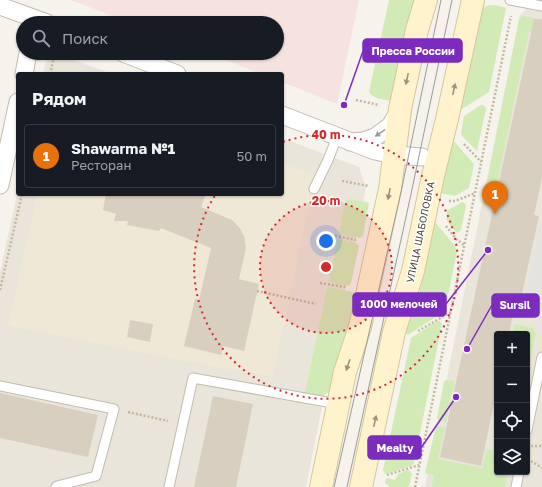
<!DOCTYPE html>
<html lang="ru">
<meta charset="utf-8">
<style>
:root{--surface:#171b24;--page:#20242c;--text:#f1f3f6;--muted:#9ea1a6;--line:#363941;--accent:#7c3aed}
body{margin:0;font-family:"Golos Text",sans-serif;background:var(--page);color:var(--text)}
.controls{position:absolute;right:12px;bottom:12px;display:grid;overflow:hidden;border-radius:4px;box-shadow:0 1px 3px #0004}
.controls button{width:36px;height:36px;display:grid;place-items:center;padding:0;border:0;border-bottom:1px solid var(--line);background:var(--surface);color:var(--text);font:20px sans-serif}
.you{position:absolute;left:326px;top:241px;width:14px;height:14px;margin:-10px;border:3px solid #fff;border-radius:50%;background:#1a73e8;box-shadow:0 0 0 6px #1a73e833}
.badge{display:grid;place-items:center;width:26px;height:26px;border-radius:50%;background:var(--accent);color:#fff;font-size:13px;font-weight:700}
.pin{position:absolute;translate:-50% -33px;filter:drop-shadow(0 1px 2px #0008)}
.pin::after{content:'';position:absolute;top:21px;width:14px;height:12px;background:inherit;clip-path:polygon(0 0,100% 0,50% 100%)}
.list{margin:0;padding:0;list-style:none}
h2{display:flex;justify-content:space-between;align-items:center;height:52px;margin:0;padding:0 16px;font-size:17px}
h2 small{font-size:13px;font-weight:400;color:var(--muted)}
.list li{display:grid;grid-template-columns:26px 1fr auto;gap:12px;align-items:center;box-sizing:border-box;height:64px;margin:0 8px 8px;padding:0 8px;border:1px solid var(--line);border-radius:4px}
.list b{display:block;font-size:15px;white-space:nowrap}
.list p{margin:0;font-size:13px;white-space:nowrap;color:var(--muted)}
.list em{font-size:13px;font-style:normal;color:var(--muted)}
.icon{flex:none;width:22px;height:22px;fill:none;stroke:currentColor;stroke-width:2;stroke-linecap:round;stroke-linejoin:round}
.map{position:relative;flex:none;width:542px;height:487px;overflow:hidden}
.search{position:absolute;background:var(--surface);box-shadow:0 1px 3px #0004;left:16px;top:16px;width:268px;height:44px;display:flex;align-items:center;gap:10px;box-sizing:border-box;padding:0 14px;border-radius:22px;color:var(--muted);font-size:15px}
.panel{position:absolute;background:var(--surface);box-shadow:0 1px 3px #0004;left:16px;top:72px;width:268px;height:124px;border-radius:4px}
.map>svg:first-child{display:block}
.residential{fill:#eae5da;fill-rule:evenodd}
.education{fill:#efe8d6}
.medical{fill:#f6e3e0}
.green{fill:#d2eab5}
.parking{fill:#e5e3e0}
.building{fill:#d8cfc1}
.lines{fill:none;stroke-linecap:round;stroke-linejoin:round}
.service-casing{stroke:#c2bbae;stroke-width:11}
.minor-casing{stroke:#c2bbae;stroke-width:19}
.secondary-casing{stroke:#d6c79b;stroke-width:24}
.path{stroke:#c4b79f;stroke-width:2.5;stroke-dasharray:2 2;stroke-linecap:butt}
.service{stroke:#fff;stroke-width:9}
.minor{stroke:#fff;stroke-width:17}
.secondary{stroke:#fff3cd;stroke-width:22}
.tram{stroke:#9a9a9a;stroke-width:1}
.oneway{fill:#9c937c}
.oneway2{fill:#9c9892}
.ring{fill:none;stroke:#d62828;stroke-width:2;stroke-dasharray:2 4}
.labels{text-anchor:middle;stroke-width:3;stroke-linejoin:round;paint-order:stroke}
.street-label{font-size:10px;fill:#4b4439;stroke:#fff}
.centre{fill:#d62828;stroke:#fff;stroke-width:2}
.ring-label{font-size:12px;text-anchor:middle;font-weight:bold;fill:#d62828;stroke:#fff;stroke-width:3;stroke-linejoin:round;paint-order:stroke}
.leader{fill:none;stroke:#7b2cbf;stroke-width:1.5}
.callout-dot{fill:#7b2cbf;stroke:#fff;stroke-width:1.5}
.callout{fill:#7b2cbf;stroke:#7b2cbf;stroke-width:1.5}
.callout-label{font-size:11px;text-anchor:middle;font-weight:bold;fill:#fff}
</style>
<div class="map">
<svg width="542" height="487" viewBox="0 0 542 487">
<rect width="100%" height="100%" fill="#f6f3ec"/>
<path class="residential" d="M536 0H542V487H425L520 15ZM497 334H527V472H497Z
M48 53H56L112 74H43Z
M282 138 359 167 366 187 306 487H0V272L18 190V194H282Z"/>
<path class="education" d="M282 163 316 176 309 186 317 191 308 210 273 376 228 369 8 326 37 194H282Z"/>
<path class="medical" d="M71 0H359L337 104 282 82V74H261L207 53H277V23H130Z"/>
<path class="green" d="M389 0H415L406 27 390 101C383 99 373 99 369 92Z
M489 5H495L506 8 489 92 486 94 454 114 481 9Z
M523 16 542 20V34L529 32 492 207 483 204V202L519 19 521 17Z
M481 105 485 106 486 109 477 151 462 136 461 133 464 116Z
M450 137 474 164 469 188 455 196 441 193Z
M349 199 366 202 369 203 363 236 360 238 342 235 339 232 345 203Z
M462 202 465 203 466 206 461 230C459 232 458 233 456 232 449 224 444 221 448 210Z
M435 222 455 246 457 251 445 311 408 335 406 334 405 330 419 294 423 278Z
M339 239 356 243 359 246 351 283 349 286 330 282 329 280 337 241Z
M329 287 353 292 360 298 335 366 329 391 325 395 321 396 305 393 327 289Z
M521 294 539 299 542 304 539 316 521 313 519 315 517 314Z
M437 321H440L442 324 414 463 413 465 386 474 384 472 383 470 411 338Z
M515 324 533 328 536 334 527 374V334H513Z
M446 380 455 381 446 422 439 421 437 418 444 382Z
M436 426H437L445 428 438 459 482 468 487 449 497 451V472H508L505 487H432L434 475 425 473Z
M408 470 410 471 412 474 409 487H390L385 483 386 479 387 478 395 480 398 474Z"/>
<path class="parking" d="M541 217H542V295L526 292Z"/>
<path class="building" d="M534 19H542V178L534 215 539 216 522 294H517L509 334H497V389L481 466 440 457Z
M106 194H206L201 207 232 220 239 227 244 236 246 248 239 279 259 284 244 351 223 346 221 355 184 346 195 299 199 300 211 248 161 228 159 231 127 225 128 221H114L116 214 103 210Z
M130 320 153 324 150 342 127 337Z
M0 393 98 415 88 457 0 438Z
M213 396 253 404 236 487H194Z"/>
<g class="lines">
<g class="service-casing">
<path id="service" d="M510 0 542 6
M314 189 328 160 337 137
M0 386 114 409 96 476 57 486 56 487
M527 430 542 357
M169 487 193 378 338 404
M516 487 519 472"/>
</g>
<g class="minor-casing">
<path id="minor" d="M0 6 47 23
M123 53 177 74
M24 74 28 53
M282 115 375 151 394 155 422 157
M350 142 363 141 375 137 382 132 390 126 400 110
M0 185 18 102"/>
</g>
<g class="secondary-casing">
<path id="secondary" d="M321 487 345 372 360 327 390 189 400 109 417 30 426 0
M361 487 394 332 413 271 433 176 447 119 473 0"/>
</g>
<path class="path" d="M50 74 54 57
M356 100 379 105
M464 144 481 162
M342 181 369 186
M449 201H455L475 193
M446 226 456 239 464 245
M331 235 356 240
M320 283 345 287
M0 290 22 194
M257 291 316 304
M418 331 451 312
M128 412 168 421
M531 446H542
M531 461 542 468
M387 475 419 465
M415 487 511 16"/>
<use href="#service" class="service"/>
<use href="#minor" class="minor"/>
<use href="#secondary" class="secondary"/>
<path class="tram" d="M334 487 401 192 441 0
M347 487 411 194 452 0"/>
</g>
<defs><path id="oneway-solid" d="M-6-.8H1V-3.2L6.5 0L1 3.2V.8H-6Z"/></defs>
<g class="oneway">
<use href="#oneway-solid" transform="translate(407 79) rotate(102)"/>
<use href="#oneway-solid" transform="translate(454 89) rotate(-78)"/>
<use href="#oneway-solid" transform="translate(389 194) rotate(101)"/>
<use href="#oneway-solid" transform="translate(348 365) rotate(109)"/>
<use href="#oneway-solid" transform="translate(375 421) rotate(-78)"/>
</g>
<use class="oneway2" href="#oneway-solid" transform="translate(380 133) rotate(146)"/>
<circle cx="326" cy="267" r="66" fill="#d62828" fill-opacity=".12"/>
<g class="ring">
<circle cx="326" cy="267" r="66"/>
<path d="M283 142A132 132 0 1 1 216 194"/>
</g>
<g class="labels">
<g class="street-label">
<text transform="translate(420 232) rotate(-78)" y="4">УЛИЦА ШАБОЛОВКА</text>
</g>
</g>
<circle cx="326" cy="267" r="6" class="centre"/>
<g class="ring-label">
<text x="326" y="139">40 m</text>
<text x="326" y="205">20 m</text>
</g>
<path class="leader" d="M344 105L363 51M488 250L446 304M467 349L492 305M456 397L421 448"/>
<g class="callout-dot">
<circle cx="344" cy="105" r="4"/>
<circle cx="488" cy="250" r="4"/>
<circle cx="467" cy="349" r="4"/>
<circle cx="456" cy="397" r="4"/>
</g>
<g class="callout">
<rect x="363" y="39" width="99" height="23" rx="4"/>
<rect x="353" y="293" width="93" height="23" rx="4"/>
<rect x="492" y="294" width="47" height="23" rx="4"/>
<rect x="368" y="436" width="53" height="23" rx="4"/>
</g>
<g class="callout-label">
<text x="413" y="55">Пресса России</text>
<text x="399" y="308">1000 мелочей</text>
<text x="515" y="309">Sursil</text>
<text x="395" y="452">Mealty</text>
</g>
</svg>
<div class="controls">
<button>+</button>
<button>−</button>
<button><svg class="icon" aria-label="locate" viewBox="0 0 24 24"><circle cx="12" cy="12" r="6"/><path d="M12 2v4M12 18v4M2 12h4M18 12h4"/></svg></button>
<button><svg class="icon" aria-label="layers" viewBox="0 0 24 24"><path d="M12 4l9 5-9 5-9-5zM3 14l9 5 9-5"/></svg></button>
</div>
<div class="you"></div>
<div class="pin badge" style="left:495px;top:214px;background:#e8710a">1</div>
<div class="search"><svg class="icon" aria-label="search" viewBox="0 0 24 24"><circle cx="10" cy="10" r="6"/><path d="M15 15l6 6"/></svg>Поиск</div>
<section class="panel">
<h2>Рядом<small></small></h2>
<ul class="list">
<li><span class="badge" style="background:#e8710a">1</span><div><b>Shawarma №1</b><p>Ресторан</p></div><em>50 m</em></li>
</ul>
</section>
</div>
